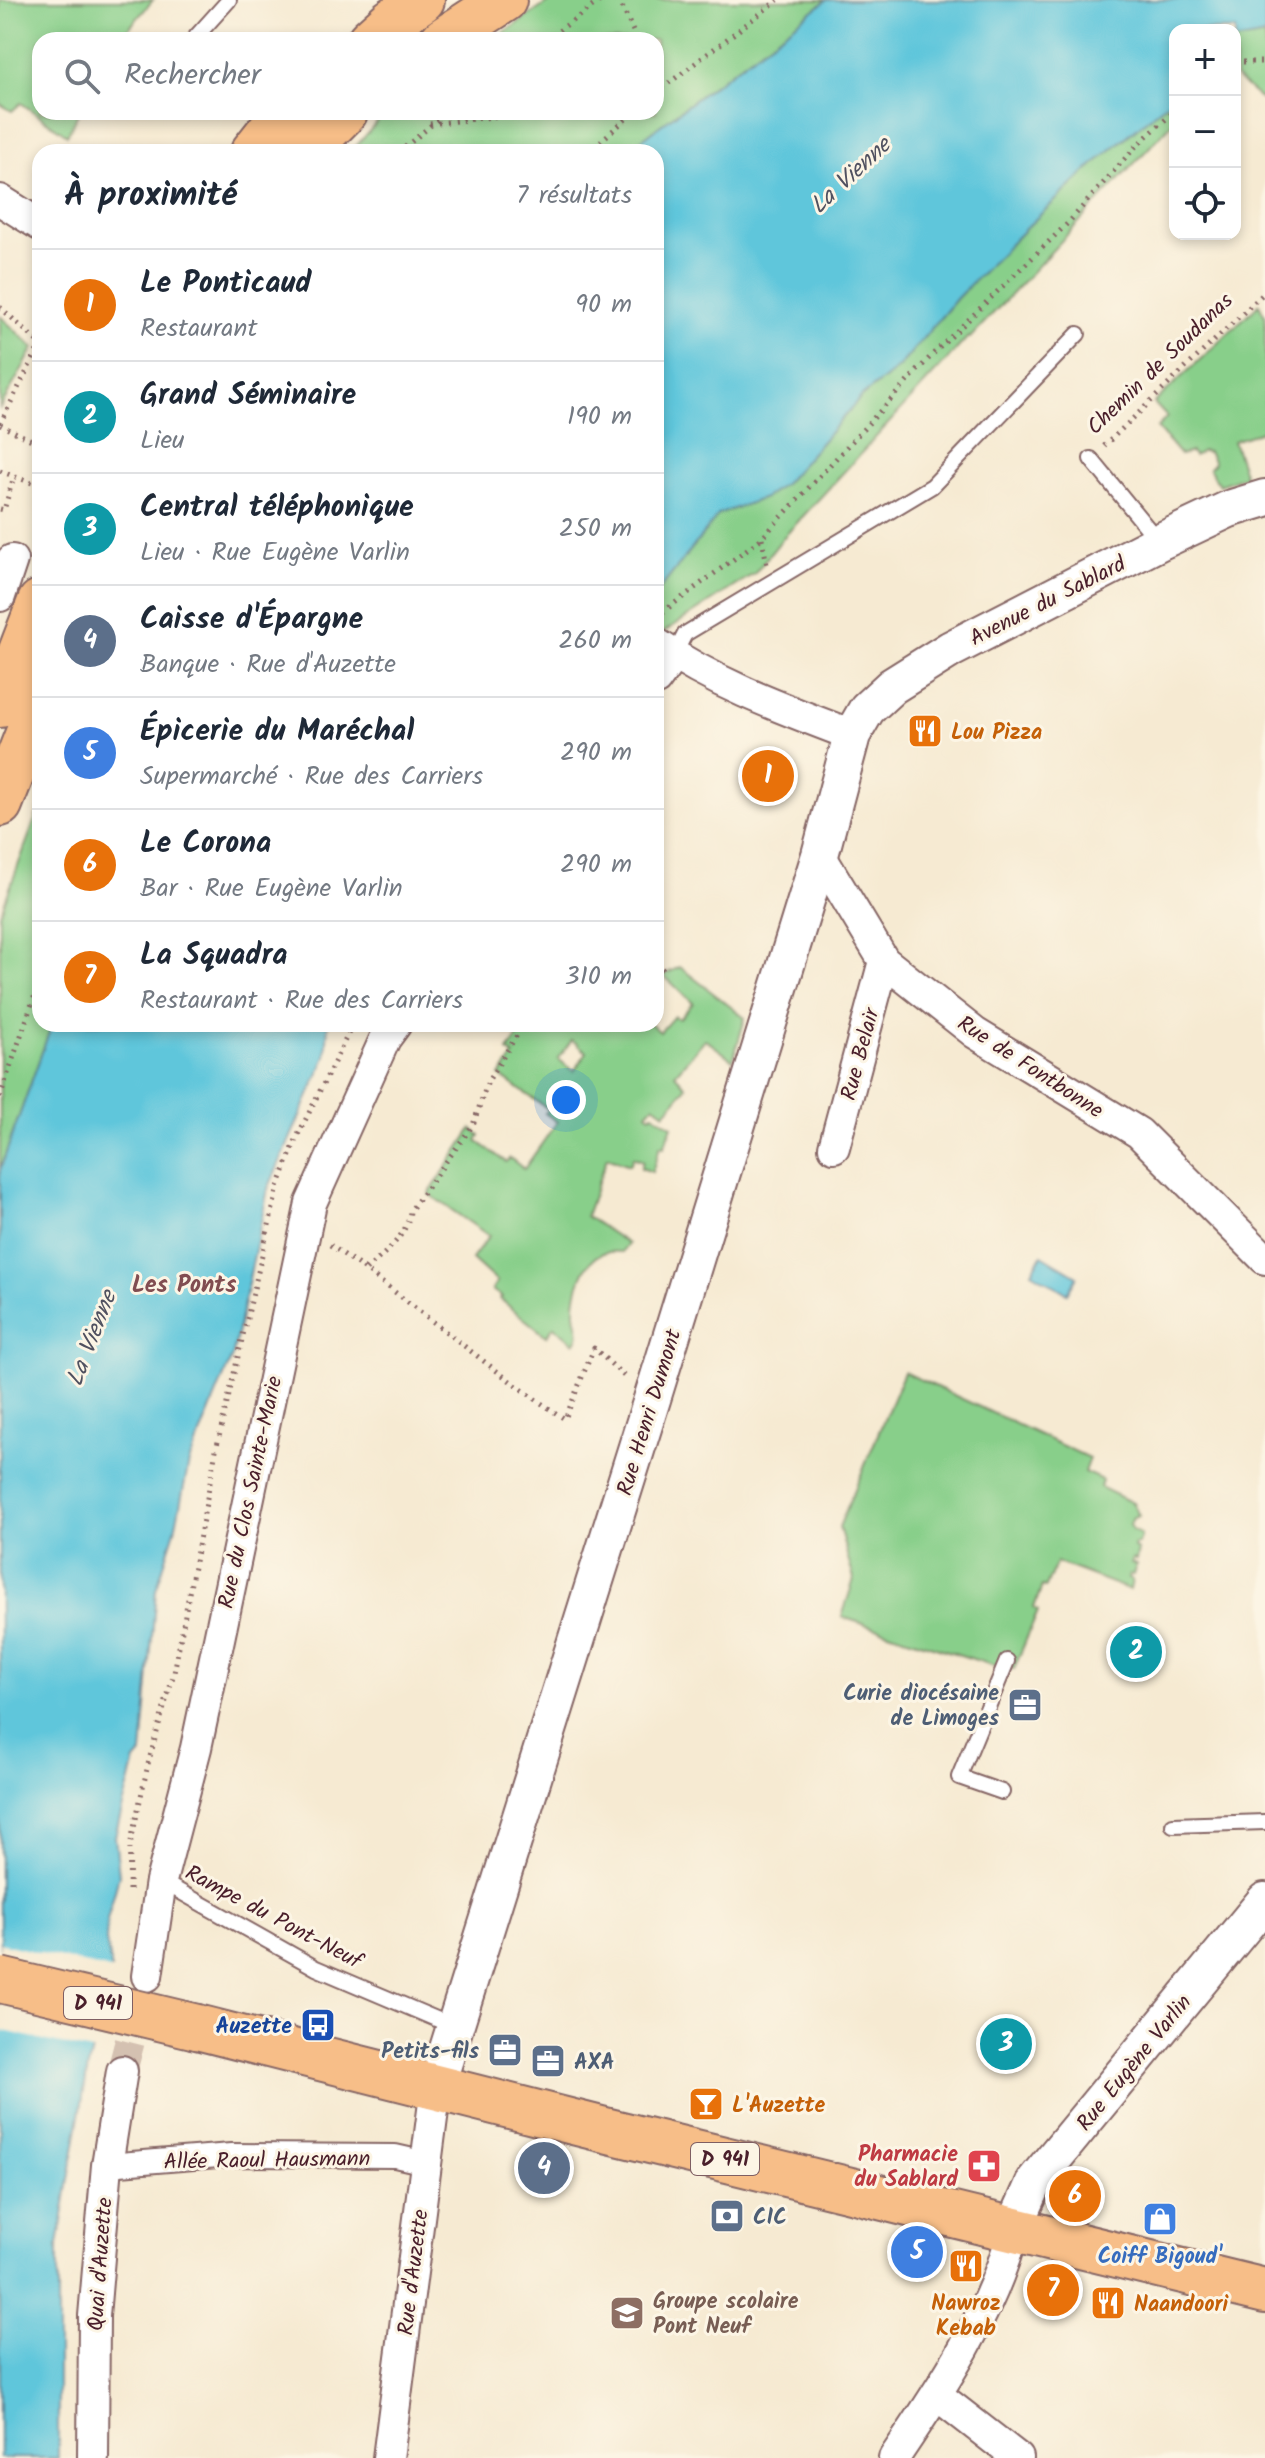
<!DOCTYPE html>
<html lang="fr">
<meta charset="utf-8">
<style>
:root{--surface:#fff;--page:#f6f6f7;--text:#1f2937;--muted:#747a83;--line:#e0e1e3;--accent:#0f766e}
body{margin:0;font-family:Kalam,sans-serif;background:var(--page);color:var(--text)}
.controls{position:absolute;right:24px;top:24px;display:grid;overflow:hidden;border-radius:16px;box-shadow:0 4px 12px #0003}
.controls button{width:72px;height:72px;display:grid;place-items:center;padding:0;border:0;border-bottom:2px solid var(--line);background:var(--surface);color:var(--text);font:40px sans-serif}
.you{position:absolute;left:566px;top:1100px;width:28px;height:28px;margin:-20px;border:6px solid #fff;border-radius:50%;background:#1a73e8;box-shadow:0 0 0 12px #1a73e833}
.badge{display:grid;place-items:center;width:52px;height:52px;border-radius:50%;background:var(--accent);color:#fff;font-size:26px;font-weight:700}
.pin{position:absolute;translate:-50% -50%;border:4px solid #fff;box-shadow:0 2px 8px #0006}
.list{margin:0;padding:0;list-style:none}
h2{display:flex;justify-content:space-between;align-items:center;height:104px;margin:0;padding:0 32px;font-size:34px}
h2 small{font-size:26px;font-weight:400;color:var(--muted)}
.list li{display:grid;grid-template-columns:52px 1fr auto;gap:24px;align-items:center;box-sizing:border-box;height:112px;padding:0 32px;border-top:2px solid var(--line)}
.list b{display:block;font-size:30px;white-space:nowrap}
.list p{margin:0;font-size:26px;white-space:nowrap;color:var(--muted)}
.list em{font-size:26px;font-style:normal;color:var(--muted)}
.icon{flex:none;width:44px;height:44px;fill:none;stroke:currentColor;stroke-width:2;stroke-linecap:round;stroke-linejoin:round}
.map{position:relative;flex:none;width:1265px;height:2458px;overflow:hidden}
.search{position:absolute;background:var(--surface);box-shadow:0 4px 12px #0003;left:32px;top:32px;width:632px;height:88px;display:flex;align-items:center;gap:20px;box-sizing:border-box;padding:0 28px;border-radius:24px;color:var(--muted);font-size:30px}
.panel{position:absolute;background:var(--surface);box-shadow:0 4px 12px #0003;left:32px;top:144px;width:632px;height:888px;border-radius:24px}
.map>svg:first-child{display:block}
.green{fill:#88cf8a;stroke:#69775a;stroke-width:2;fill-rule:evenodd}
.water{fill:#5ec6db;stroke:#547283;stroke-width:2}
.pier{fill:#f6ead2}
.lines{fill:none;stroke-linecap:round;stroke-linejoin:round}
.minor-tunnel{stroke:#d4c1b1;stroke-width:30;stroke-dasharray:30 15;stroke-linecap:butt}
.service-casing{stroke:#866665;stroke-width:18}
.pedestrian-casing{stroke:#866665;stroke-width:26}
.minor-casing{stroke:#866665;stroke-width:34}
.tertiary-casing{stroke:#866665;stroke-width:40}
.primary-casing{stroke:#866665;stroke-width:48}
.path{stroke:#866665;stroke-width:5;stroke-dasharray:2 6;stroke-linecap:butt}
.service{stroke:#fff;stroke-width:14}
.pedestrian{stroke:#fff;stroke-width:22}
.minor{stroke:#fff;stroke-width:30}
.tertiary{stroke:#fff;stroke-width:36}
.primary{stroke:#f7be88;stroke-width:44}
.primary-bridge-casing{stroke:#866665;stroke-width:48;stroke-linecap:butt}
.primary-bridge{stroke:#f7be88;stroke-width:44}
.labels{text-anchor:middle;stroke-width:6;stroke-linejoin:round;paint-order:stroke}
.shield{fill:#fcf5e5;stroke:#7f5f63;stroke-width:2}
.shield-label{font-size:20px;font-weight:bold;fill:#4a1f2b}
.street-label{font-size:22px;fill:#4a1f2b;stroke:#fcf5e5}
.food-label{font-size:22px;font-weight:bold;fill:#c56008;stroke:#fcf5e5;text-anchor:start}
.service-label{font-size:22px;font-weight:bold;fill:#4e5e75;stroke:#fcf5e5;text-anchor:end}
.transit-label{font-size:22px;font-weight:bold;fill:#164399;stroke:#fcf5e5;text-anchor:end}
.health-label{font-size:22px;font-weight:bold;fill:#be3a42;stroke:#fcf5e5;text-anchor:end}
.shop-label{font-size:22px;font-weight:bold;fill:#366cbe;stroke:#fcf5e5}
.education-label{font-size:22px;font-weight:bold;fill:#785e54;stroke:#fcf5e5;text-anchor:start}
.water-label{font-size:24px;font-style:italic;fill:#505160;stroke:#fcf5e5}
.neighbourhood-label{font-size:24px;font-weight:bold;fill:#814d51;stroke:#fcf5e5}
</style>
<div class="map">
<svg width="1265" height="2458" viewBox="0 0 1265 2458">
<rect width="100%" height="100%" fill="#fcf5e5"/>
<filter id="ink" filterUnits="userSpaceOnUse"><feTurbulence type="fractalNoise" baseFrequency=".0125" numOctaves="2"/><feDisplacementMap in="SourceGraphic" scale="16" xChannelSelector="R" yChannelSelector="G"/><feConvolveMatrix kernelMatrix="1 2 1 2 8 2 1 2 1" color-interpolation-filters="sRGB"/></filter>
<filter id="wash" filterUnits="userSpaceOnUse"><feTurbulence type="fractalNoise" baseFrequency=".006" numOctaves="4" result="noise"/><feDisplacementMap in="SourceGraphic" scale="32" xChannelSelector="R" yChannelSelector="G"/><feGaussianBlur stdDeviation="1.8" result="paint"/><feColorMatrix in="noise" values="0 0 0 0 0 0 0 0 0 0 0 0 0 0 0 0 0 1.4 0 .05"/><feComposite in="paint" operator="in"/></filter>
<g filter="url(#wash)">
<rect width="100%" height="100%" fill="#f6ead2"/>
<path class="green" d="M0 0H153L119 40H40V112H79L67 135 21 103 12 111 0 104Z
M552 0H827L625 152H351L386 112H656V40H493Z
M1265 35V103L1235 77V41Z
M1175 96V120L970 338 968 337 783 538 755 573 661 634 656 630V594L719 514 764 498 785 483 862 396 899 367 957 298 1027 227 1102 157Z
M1259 304 1265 316V430L1233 441 1245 476 1219 485 1209 468 1214 463 1208 452 1202 451 1194 456 1191 452 1180 455 1157 428 1167 417 1154 403Z
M0 316 34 348 0 408Z
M40 806V1024H52L0 1170V915Z
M680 967 745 1018 733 1060 705 1039 675 1074 686 1086 684 1090 665 1113 654 1105 647 1113 650 1116 653 1114 672 1126 664 1147 660 1146 652 1172 641 1168 643 1161 633 1157 630 1165 607 1157 586 1216 628 1244 622 1252C615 1252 609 1251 603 1253 583 1260 574 1294 575 1313 576 1325 583 1334 574 1343L554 1326 546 1336 500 1299 502 1297 492 1290 497 1282 472 1259 489 1236 429 1194 472 1129 480 1135 477 1141 506 1162 510 1158 524 1169 557 1122 545 1113 548 1109 500 1076 514 1056 508 1051 526 1024H535L540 1028 543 1024 548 1028 551 1024H651L660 1032 674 1016 679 1019 693 1003 663 975ZM572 1040 587 1052 574 1071 558 1059Z
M904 1372 1089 1458 1084 1472 1102 1480 1100 1487 1133 1503 1139 1516 1133 1518 1130 1524 1132 1530 1141 1535 1139 1544H1135L1134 1548 1138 1550 1136 1560 1132 1559 1131 1563 1136 1565 1133 1575H1129L1128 1579 1132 1580 1130 1590 1056 1562 1046 1587 1042 1586 1034 1608 1038 1611 1014 1669 998 1667 842 1617 854 1579 839 1527Z"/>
<path class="water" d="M827 0H1265V35L1235 41V30H1175V96L1102 157 1027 227 957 298 899 367 862 396 785 483 764 498 719 514 656 594V152H625Z
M52 1024H328L326 1057 268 1189 233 1354 189 1462 175 1530 156 1590 142 1753 135 1761 115 1836 119 1875 107 1920 106 1941 111 1969 88 2067 58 2245V2458H0V1170Z
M1042 1255 1077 1276 1067 1293 1032 1272Z"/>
<path class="pier" d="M0 1943 115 1971 96 2052 0 2030Z"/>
</g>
<g filter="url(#ink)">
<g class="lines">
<path class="minor-tunnel" d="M122 2071 147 1976"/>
<g class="service-casing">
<path id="service" d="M193 40 229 0
M1091 459 1159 542
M674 655 685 634 932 486 1078 334
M1002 1792 959 1777 1007 1661
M1173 1825 1265 1822
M161 1881 316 1968 455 2027"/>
</g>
<g class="pedestrian-casing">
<path id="pedestrian" d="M107 2165 231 2155 395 2156 426 2163"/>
</g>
<g class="minor-casing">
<path id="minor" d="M0 200 40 225
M0 596 12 560
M657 644C717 685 784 709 852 735
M656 680 674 655
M820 855 884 961 975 1033 1139 1133 1265 1259
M834 1147 884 961
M147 1976 161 1881 196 1748 311 1203 385 1039 396 1024
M937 2395 1018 2458
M93 2458 94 2316 107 2165 122 2071
M388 2458 436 2087
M894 2458C941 2389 993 2311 1013 2230"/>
</g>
<g class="tertiary-casing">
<path id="tertiary" d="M436 2087 653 1396 820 855 852 735 867 709 892 686 951 649 1159 542 1229 509 1265 498
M1013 2230 1035 2181 1265 1901"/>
</g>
<g class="primary-casing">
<path id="primary" d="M370 40 391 21 422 0
M443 40 504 0
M253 152 271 129 290 112
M305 152 345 112
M0 705 40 602
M0 804 40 703
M197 2027 605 2130 1265 2291"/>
</g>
<path class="path" d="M619 0 637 40
M546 40 601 0
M1235 62H1265
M656 84 659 91
M656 93 778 0
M430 124 536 112
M399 152 447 112
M588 152 634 112
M0 307 40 344
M0 424 40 345
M0 425 40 444
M1104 446 1265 292
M0 471 40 486
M0 509 4 510 14 476
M762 538 767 565
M656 617 762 538 934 353 1068 223 1137 145 1175 111
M656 963 666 972
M0 1097 40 980
M330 1245C411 1300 483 1366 565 1419L594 1348 626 1378
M366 1270C384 1253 408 1236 410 1211L473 1125 488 1081 524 1024
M129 1890 130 1846 149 1760 174 1673 216 1450 278 1187 297 1137 353 1024"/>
<use href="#service" class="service"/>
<use href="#pedestrian" class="pedestrian"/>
<use href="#minor" class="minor"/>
<use href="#tertiary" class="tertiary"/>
<use href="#primary" class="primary"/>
<g class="primary-bridge-casing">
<path id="primary-bridge" d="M0 1980 197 2027"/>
</g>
<use href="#primary-bridge" class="primary-bridge"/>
</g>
</g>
<defs>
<g id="restaurant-square" transform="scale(1.8)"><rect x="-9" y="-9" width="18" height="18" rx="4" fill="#e8710a" stroke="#fcf5e5"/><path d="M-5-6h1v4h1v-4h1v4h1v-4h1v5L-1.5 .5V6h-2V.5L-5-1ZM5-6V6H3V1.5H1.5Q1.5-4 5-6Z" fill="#fff"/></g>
<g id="office-square" transform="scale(1.8)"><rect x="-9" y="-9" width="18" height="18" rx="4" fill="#5c6f8a" stroke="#fcf5e5"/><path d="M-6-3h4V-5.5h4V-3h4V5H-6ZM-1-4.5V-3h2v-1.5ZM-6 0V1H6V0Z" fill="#fff"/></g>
<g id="bus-square" transform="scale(1.8)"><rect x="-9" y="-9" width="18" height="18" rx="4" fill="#1a4fb4" stroke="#fcf5e5"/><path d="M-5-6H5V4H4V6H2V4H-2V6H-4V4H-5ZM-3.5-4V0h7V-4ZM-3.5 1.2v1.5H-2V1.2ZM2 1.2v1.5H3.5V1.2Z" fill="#fff"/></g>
<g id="bar-square" transform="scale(1.8)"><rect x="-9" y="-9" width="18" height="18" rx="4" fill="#e8710a" stroke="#fcf5e5"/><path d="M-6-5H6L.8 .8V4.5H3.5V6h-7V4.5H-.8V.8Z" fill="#fff"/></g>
<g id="pharmacy-square" transform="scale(1.8)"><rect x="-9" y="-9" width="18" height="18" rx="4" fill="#e0444e" stroke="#fcf5e5"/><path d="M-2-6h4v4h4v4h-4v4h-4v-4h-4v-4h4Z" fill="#fff"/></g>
<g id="bank-square" transform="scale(1.8)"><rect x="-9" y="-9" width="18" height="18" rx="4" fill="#5c6f8a" stroke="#fcf5e5"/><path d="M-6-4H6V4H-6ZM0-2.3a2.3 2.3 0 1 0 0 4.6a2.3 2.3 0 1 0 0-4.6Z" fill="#fff"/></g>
<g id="shop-square" transform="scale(1.8)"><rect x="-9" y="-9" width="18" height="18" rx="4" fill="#3f7fe0" stroke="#fcf5e5"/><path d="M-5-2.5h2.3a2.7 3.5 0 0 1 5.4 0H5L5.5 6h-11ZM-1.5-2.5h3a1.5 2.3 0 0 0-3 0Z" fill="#fff"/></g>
<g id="school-square" transform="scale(1.8)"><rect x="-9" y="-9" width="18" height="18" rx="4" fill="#8d6e63" stroke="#fcf5e5"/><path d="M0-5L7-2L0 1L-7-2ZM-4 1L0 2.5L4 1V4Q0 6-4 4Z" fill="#fff"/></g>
</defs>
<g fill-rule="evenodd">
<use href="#restaurant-square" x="925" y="731"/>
<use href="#office-square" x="1025" y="1705"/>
<use href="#bus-square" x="318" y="2025"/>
<use href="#office-square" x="505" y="2050"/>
<use href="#office-square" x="548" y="2061"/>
<use href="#bar-square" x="706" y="2104"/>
<use href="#pharmacy-square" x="984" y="2166"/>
<use href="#bank-square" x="727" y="2216"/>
<use href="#shop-square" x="1160" y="2219"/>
<use href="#restaurant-square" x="966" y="2266"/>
<use href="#restaurant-square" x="1108" y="2303"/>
<use href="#school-square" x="627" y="2313"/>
</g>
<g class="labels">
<g class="shield">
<rect x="64" y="1987" width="68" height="32" rx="6"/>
<rect x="691" y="2143" width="68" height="32" rx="6"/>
</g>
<g class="shield-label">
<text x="98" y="2010">D 941</text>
<text x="725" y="2166">D 941</text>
</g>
<g class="street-label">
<text transform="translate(1159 363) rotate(-44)" y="8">Chemin de Soudanas</text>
<text transform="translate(1047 600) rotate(-27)" y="8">Avenue du Sablard</text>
<text transform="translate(859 1054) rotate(-75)" y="8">Rue Belair</text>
<text transform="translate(1031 1066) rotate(33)" y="8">Rue de Fontbonne</text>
<text transform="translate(648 1412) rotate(-73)" y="8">Rue Henri Dumont</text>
<text transform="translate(249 1492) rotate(-78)" y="8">Rue du Clos Sainte-Marie</text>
<text transform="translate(274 1916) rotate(28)" y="8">Rampe du Pont-Neuf</text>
<text transform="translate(1133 2062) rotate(-51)" y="8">Rue Eugène Varlin</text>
<text transform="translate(267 2159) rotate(-1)" y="8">Allée Raoul Hausmann</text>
<text transform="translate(99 2264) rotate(-86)" y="8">Quai d'Auzette</text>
<text transform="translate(412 2272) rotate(-83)" y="8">Rue d'Auzette</text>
</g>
<g class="food-label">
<text x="951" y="739">Lou Pizza</text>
<text x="732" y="2112">L'Auzette</text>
<text x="966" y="2310" text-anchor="middle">Nawroz<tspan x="966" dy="25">Kebab</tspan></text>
<text x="1134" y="2311">Naandoori</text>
</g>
<g class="service-label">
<text x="999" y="1700">Curie diocésaine<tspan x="999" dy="25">de Limoges</tspan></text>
<text x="479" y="2058">Petits-fils</text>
<text x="574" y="2069" text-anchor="start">AXA</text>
<text x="753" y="2224" text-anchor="start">CIC</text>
</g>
<g class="transit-label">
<text x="292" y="2033">Auzette</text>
</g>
<g class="health-label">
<text x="958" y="2161">Pharmacie<tspan x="958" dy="25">du Sablard</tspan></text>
</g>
<g class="shop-label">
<text x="1160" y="2263">Coiff Bigoud'</text>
</g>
<g class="education-label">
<text x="653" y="2308">Groupe scolaire<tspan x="653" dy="25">Pont Neuf</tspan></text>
</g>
<g class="water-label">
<text transform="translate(850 175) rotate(-43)" y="8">La Vienne</text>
<text transform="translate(91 1338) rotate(-69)" y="8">La Vienne</text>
</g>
<g class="neighbourhood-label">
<text x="184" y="1292">Les Ponts</text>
</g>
</g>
</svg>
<div class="controls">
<button>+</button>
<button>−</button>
<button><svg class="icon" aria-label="locate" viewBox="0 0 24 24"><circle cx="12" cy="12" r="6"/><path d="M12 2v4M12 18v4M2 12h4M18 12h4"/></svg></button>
</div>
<div class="you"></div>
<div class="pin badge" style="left:768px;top:776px;background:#e8710a">1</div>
<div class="pin badge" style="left:1136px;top:1652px;background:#0f9aa8">2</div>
<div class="pin badge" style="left:1006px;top:2044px;background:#0f9aa8">3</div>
<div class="pin badge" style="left:544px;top:2168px;background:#5c6f8a">4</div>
<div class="pin badge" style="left:917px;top:2252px;background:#3f7fe0">5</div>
<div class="pin badge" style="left:1075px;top:2196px;background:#e8710a">6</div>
<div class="pin badge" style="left:1053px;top:2290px;background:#e8710a">7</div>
<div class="search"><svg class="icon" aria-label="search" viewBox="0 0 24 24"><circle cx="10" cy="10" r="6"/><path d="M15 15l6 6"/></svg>Rechercher</div>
<section class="panel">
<h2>À proximité<small>7 résultats</small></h2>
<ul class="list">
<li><span class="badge" style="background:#e8710a">1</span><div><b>Le Ponticaud</b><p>Restaurant</p></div><em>90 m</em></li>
<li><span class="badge" style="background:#0f9aa8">2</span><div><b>Grand Séminaire</b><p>Lieu</p></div><em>190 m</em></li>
<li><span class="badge" style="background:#0f9aa8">3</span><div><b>Central téléphonique</b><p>Lieu · Rue Eugène Varlin</p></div><em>250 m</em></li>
<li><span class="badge" style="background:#5c6f8a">4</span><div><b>Caisse d'Épargne</b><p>Banque · Rue d'Auzette</p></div><em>260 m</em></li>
<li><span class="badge" style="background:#3f7fe0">5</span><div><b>Épicerie du Maréchal</b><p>Supermarché · Rue des Carriers</p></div><em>290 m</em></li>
<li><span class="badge" style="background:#e8710a">6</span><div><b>Le Corona</b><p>Bar · Rue Eugène Varlin</p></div><em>290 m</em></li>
<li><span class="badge" style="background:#e8710a">7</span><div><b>La Squadra</b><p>Restaurant · Rue des Carriers</p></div><em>310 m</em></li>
</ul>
</section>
</div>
